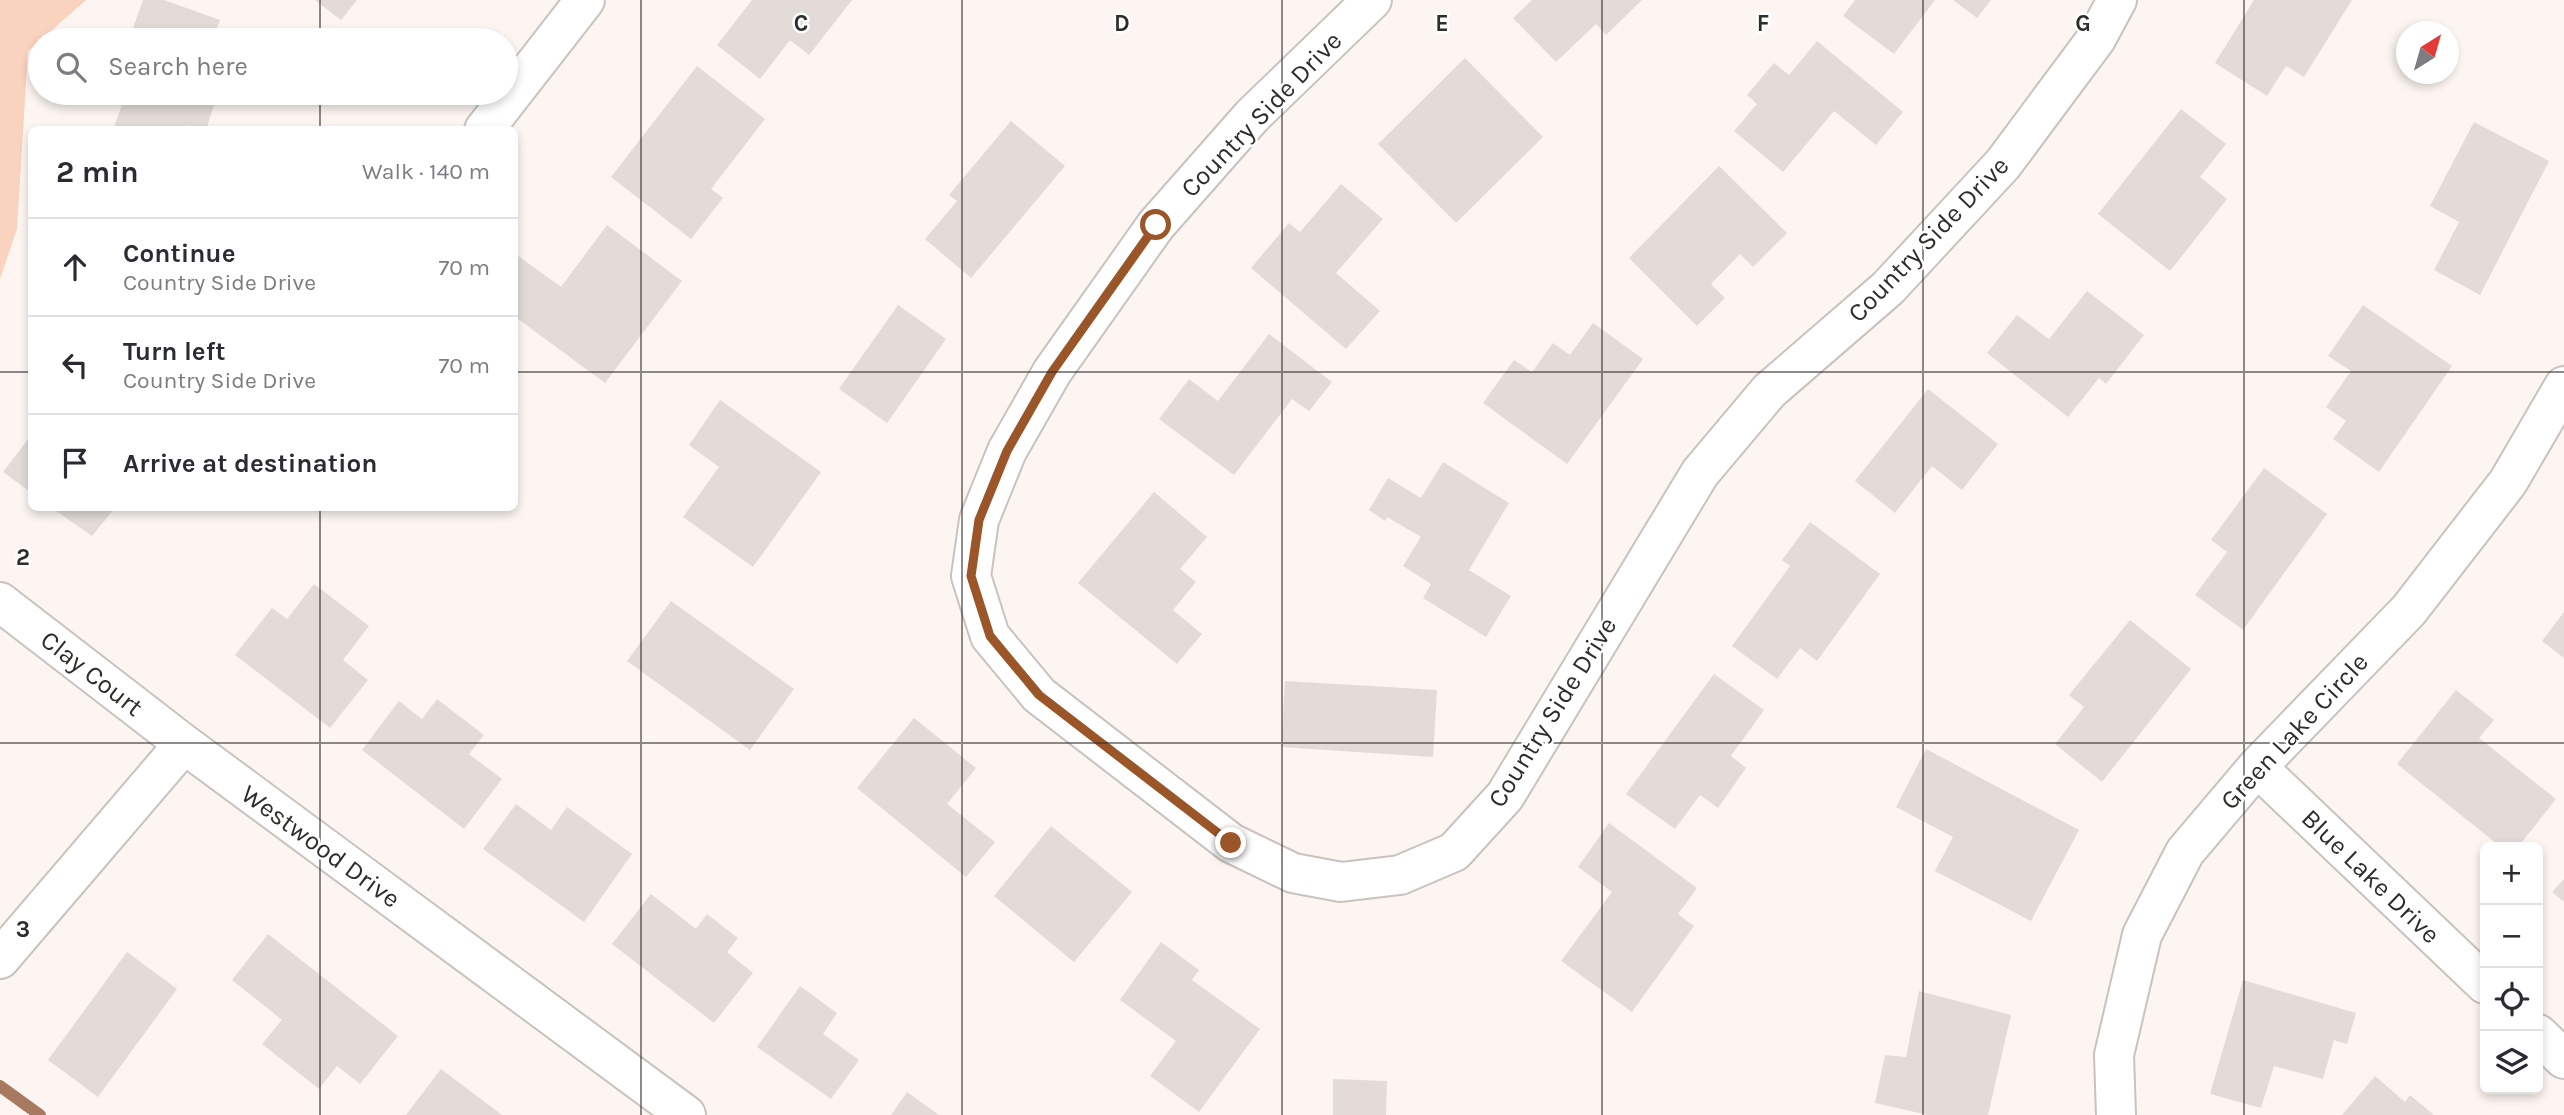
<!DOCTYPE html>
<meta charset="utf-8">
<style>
:root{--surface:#fff;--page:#f2f2f3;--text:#2b2b33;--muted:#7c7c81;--line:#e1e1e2}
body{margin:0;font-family:Karla,sans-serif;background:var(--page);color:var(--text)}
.controls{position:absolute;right:21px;bottom:21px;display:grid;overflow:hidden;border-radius:10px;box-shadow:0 4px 10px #0003}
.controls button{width:63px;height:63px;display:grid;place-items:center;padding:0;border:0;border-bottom:2px solid var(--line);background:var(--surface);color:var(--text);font:35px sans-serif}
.compass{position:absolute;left:2396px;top:21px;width:63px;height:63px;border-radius:50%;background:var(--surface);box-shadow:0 4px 10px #0003;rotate:37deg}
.stop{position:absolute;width:21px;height:21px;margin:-16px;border:5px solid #9a5528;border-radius:50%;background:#fff}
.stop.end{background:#9a5528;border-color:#fff;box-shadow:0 2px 7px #0008}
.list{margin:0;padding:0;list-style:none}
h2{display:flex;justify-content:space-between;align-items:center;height:91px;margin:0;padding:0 28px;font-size:30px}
h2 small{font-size:23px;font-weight:400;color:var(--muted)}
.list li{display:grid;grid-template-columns:46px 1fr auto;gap:21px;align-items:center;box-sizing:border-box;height:98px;padding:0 28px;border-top:2px solid var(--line)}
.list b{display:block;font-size:26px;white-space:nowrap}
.list p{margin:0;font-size:23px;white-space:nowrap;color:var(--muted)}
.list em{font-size:23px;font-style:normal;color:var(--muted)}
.icon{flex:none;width:38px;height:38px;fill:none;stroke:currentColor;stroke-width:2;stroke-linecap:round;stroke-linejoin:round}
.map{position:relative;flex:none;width:2564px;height:1115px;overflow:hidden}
.search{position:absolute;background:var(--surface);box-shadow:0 4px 10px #0003;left:28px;top:28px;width:490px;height:77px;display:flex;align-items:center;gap:18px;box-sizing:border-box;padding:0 24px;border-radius:38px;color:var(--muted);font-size:26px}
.panel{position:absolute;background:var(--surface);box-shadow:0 4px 10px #0003;left:28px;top:126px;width:490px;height:385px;border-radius:10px}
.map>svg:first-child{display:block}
.green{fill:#fad3be}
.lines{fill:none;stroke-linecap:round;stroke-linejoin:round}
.stream{stroke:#a7795e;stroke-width:12}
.building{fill:#e2dbd7}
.minor-casing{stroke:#c9c2be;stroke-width:42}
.minor{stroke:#fff;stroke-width:38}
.route{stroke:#9a5528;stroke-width:9}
.grid{fill:none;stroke:#2f2c2a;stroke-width:2;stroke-opacity:0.55}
.labels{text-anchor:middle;stroke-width:5;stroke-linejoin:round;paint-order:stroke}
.street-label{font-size:26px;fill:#2f2c2a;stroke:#fff}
.grid-label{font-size:23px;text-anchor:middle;font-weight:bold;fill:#2f2c2a;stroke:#fff;stroke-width:5;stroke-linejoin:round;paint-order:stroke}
</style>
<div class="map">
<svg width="2564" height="1115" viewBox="0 0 2564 1115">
<rect width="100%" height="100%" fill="#fcf5f1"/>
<path class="green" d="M0 0H86L28 51 17 229 0 279Z"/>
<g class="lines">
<path class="stream" d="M0 1086 40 1115"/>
</g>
<path class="building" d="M143 0H164L220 20 213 40H144L147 33 133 28Z
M315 0H357L341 20Z
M752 0H852L809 55 790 40 760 79 717 45Z
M1532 0H1642L1606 35 1596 24 1556 62 1513 18Z
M1855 0H1935L1894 54 1843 16Z
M1953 0H1991L1977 18Z
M2254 0H2352L2304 77 2286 66 2267 96 2215 63Z
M1817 41 1903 112 1876 145 1834 111 1783 172 1734 131 1757 104 1747 95 1774 63 1789 75Z
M1465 58 1543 137 1456 223 1378 144Z
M697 66 765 119 711 189 723 198 691 239 611 177Z
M126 93H218L206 130 188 125 186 130H113Z
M2181 109 2226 144 2200 177 2227 199 2170 271 2098 214Z
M1011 121 1065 166 971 278 925 239 957 201 949 195Z
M2474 122 2549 161 2480 295 2434 270 2459 222 2430 206Z
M1719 166 1787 233 1753 267 1740 254 1711 284 1725 298 1697 326 1629 258Z
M1341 184 1383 219 1336 273 1380 311 1346 349 1251 268 1289 223 1300 232Z
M607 225 682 281 605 383 514 316V258L517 255 561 287Z
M2087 291 2144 335 2106 384 2099 378 2068 417 1987 353 2017 315 2049 339Z
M898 305 946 339 887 423 839 389Z
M2363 305 2452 366 2379 472 2333 439 2346 421 2326 407 2351 371 2328 356Z
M1593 323 1643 359 1567 464 1483 403 1514 360 1532 372 1553 343 1570 355Z
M1269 334 1332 382 1309 411 1292 399 1234 475 1159 419 1189 379 1218 401Z
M1928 389 1998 444 1962 490 1932 466 1895 513 1855 481Z
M720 400 821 472 753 567 683 517 719 467 689 445Z
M32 434V493L3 472Z
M1443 462 1509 503 1469 570 1511 596 1486 637 1423 598 1431 584 1403 566 1421 537 1387 517 1385 521 1369 510 1388 478 1421 498Z
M2264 468 2327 514 2243 630 2195 595 2227 552 2211 540Z
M1154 492 1207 537 1180 569 1196 582 1173 610 1202 634 1177 664 1078 583Z
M52 508H115L92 536Z
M1810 522 1880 574 1817 661 1800 648 1777 679 1732 646 1790 566 1782 560Z
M314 584 369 626 343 660 368 680 330 728 235 655 272 608 287 619Z
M671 601 794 689 750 750 627 661Z
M2564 612V658L2542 641Z
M2130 620 2191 669 2102 782 2055 744 2084 707 2069 695Z
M1714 674 1764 710 1731 756 1746 768 1718 808 1700 795 1675 829 1626 794Z
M1285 681 1437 690 1433 757 1281 747Z
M2456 690 2494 720 2479 738 2556 799 2518 847H2501L2397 764Z
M437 699 484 735 469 754 502 779 464 829 362 750 399 701 422 719Z
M914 718 976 768 947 804 995 842 966 877 857 788Z
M1926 749 2079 830 2031 921 1935 871 1953 837 1896 807Z
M516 804 551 830 567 807 632 854 584 922 483 849Z
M1609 823 1697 888 1678 914 1694 926 1632 1012 1561 961 1612 892 1578 867Z
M1051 826 1132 892 1074 962 994 896Z
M2564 879V902L2552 892Z
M651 894 696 929 707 914 738 938 727 952 753 973 714 1023 612 944Z
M268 934 398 1036 360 1084 337 1066 319 1089 262 1044 282 1020 232 980Z
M1161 942 1199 970 1192 980 1260 1029 1199 1112 1150 1076 1176 1041 1120 1000Z
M127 952 177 989 98 1097 48 1060Z
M2243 980 2356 1013 2347 1044 2334 1040 2323 1079 2274 1066 2261 1108 2210 1094Z
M800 986 837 1013 823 1034 859 1060 831 1099 757 1047Z
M1919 991 2011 1015 1988 1115H1928L1875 1103 1885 1055 1906 1057Z
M441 1069 502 1115H406Z
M2375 1076 2405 1102 2410 1095 2434 1115H2342Z
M1333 1079 1387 1081 1386 1115H1333Z
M907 1092 939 1115H891Z"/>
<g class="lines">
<g class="minor-casing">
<path id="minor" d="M1372 0 1252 116 1156 225 1052 372 1007 451 979 520 971 576 990 636 1039 695 1231 843 1293 873 1341 882 1400 875 1454 852 1505 796 1700 473 1769 391 1888 288 2003 164 2096 39 2117 0
M484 130 585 0
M0 602 184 744 686 1115
M2257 767 2485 984
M0 959 184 744
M2538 1034 2564 1059
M2116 1115 2114 1055 2142 935 2185 852 2257 767 2409 610 2508 482 2564 386"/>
</g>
<use href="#minor" class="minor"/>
</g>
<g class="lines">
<path class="route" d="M1156 225 1052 372 1007 451 979 520 971 576 990 636 1039 695 1231 843"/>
</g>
<path class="grid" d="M320 0V40M641 0V1115M962 0V1115M1282 0V1115M1602 0V1115M1923 0V1115M2244 0V1115M320 93V130M0 372H32M514 372H2564M320 508V1115M0 743H2564"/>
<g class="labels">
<g class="street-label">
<text transform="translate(1261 114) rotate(-46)" y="9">Country Side Drive</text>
<text transform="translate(1928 239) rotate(-46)" y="9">Country Side Drive</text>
<text transform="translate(92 673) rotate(38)" y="9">Clay Court</text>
<text transform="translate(1552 712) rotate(-58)" y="9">Country Side Drive</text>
<text transform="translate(2294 731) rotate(-47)" y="9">Green Lake Circle</text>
<text transform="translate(321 846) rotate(36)" y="9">Westwood Drive</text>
<text transform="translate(2371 876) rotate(44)" y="9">Blue Lake Drive</text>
</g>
</g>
<g class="grid-label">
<text x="801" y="31">C</text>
<text x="1122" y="31">D</text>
<text x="1442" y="31">E</text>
<text x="1763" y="31">F</text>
<text x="2083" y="31">G</text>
<text x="23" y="565">2</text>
<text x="23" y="937">3</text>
</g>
</svg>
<div class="controls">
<button>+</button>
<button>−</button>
<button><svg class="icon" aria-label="locate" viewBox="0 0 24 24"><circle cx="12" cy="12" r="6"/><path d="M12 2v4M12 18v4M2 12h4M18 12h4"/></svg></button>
<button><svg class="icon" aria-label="layers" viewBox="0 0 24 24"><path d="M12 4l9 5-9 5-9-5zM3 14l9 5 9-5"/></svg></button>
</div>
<svg class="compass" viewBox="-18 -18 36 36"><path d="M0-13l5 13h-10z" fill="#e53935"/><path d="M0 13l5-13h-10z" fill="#7c7c81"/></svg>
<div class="stop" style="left:1156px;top:225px"></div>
<div class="stop end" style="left:1231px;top:843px"></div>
<div class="search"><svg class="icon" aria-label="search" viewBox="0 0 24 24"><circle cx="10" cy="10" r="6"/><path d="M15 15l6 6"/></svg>Search here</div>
<section class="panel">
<h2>2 min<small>Walk · 140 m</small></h2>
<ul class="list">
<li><svg class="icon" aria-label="ahead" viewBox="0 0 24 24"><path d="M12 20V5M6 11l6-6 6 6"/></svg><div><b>Continue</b><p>Country Side Drive</p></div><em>70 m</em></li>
<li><svg class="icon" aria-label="left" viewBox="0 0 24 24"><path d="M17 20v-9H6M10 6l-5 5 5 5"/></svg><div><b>Turn left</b><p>Country Side Drive</p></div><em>70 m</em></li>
<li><svg class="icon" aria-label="arrive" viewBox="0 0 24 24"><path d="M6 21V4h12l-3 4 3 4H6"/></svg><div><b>Arrive at destination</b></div></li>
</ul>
</section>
</div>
